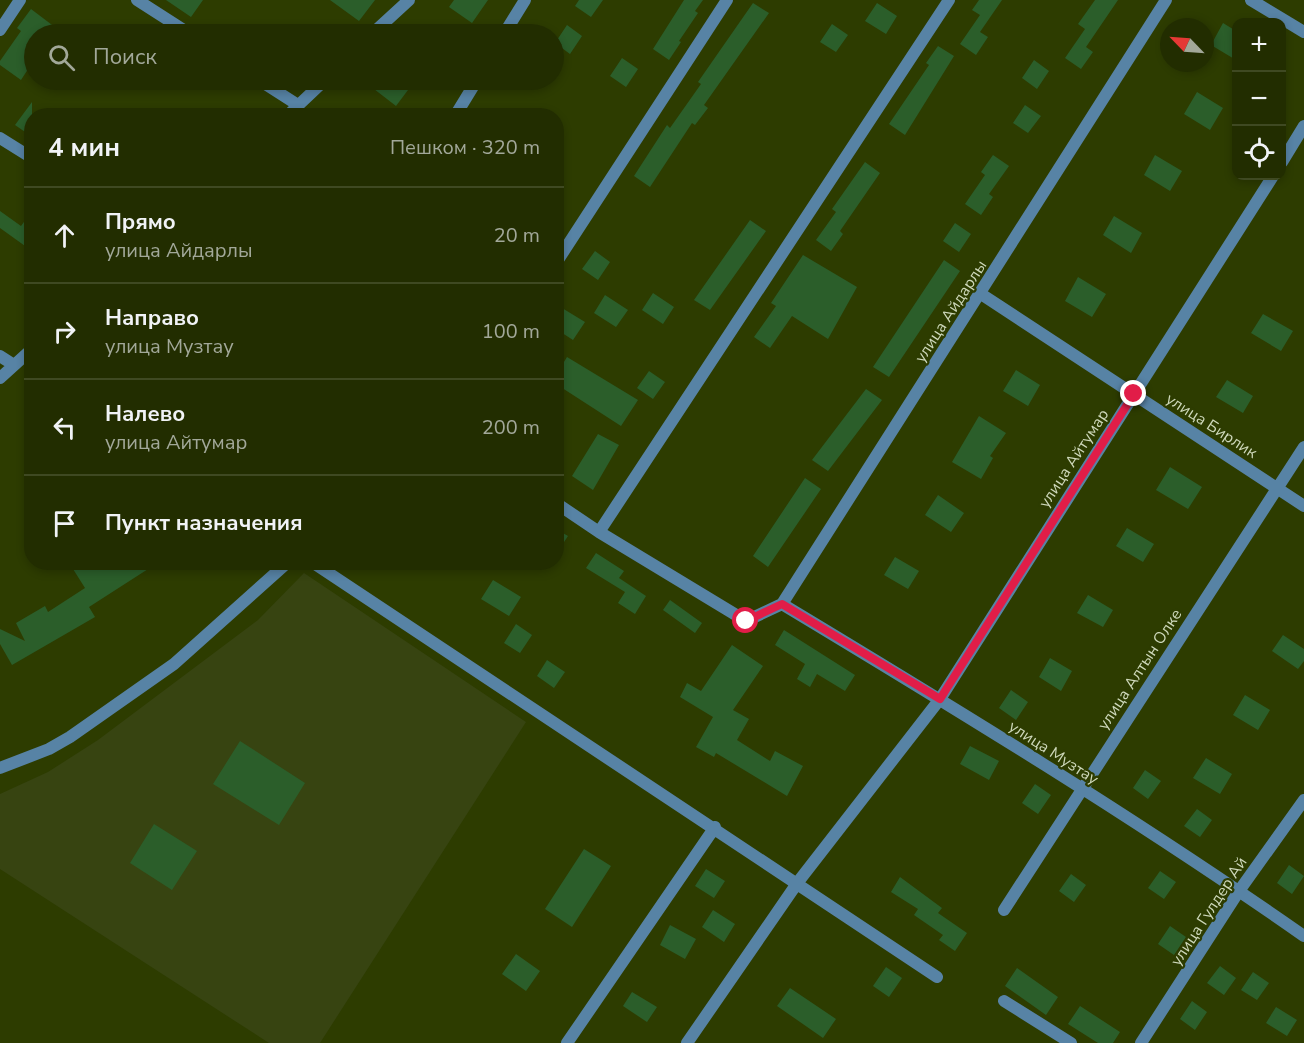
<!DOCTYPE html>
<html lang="ru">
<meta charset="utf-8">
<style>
:root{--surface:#222d00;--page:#2a350a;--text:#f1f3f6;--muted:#a2a899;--line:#3f4922}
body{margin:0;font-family:"Nunito Sans",sans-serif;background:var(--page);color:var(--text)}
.controls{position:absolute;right:18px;top:18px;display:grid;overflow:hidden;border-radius:12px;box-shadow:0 3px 9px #0003}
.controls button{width:54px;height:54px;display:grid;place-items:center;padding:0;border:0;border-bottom:2px solid var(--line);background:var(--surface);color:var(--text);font:30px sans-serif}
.compass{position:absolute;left:1160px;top:18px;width:54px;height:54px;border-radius:50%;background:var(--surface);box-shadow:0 3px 9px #0003;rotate:295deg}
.stop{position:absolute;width:18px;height:18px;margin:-14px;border:4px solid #e11d48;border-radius:50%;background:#fff}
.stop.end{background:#e11d48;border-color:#fff;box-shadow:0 2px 6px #0008}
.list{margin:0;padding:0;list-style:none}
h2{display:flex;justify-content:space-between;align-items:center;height:78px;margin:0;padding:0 24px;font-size:26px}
h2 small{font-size:20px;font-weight:400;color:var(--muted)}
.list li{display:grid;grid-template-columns:39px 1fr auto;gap:18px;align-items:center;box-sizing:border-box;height:96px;padding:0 24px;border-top:2px solid var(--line)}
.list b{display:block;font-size:22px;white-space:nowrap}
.list p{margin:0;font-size:20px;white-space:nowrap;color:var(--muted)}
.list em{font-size:20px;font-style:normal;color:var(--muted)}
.icon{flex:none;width:33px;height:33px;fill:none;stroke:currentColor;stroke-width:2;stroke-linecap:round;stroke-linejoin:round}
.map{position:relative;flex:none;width:1304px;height:1043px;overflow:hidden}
.search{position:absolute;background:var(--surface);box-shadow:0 3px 9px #0003;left:24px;top:24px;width:540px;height:66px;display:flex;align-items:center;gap:15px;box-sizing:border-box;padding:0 21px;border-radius:33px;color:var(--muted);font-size:22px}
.panel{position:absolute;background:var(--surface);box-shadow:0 3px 9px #0003;left:24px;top:108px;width:540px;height:462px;border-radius:24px}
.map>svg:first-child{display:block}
.built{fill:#374411}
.building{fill:#2b5e2a}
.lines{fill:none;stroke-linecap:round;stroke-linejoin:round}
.street{stroke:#5783a5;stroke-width:12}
.route{stroke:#e11d48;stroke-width:8}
.labels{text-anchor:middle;stroke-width:4.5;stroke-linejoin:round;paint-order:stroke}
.street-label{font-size:16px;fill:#ced8ba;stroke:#2d3c00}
</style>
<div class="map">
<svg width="1304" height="1043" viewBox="0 0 1304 1043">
<rect width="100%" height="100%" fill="#2d3c00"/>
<path class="built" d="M304 573 526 722 320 1043H269L0 869V794L48 772 98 740 258 620Z"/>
<path class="building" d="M166 0H203L191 17Z
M330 0H375L359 21Z
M454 0H488L472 23 449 7Z
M579 0H603L591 17 575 6Z
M684 0H703L695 11 698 13 679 41 681 42 669 60 653 49Z
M979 0H1002L980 32 988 37 976 55 960 44 980 15 972 10Z
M1095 0H1118L1086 47 1093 52 1081 69 1065 58 1085 29 1078 24Z
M753 3 769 13 704 105 708 108 695 125 692 123 650 187 634 176 667 125 670 128 701 84 698 82Z
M877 3 897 16 886 34 865 21Z
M31 9 64 34H34V60L21 80 0 65V61L21 31 17 28Z
M1223 23 1236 31V60L1211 45Z
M832 24 848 35 836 52 820 42Z
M567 25 582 36 570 54 555 43Z
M938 46 954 56 905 135 889 124 929 65 926 63Z
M622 58 638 69 626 87 610 76Z
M1034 60 1049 71 1037 89 1022 78Z
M381 80H394L408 90 396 106 374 89Z
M1197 92 1223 108 1210 130 1184 114Z
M32 102V129L28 134 15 125Z
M1025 105 1041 116 1028 133 1013 123Z
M993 155 1009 166 989 194 993 197 981 215 965 204 985 175 981 172Z
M1155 155 1182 171 1170 191 1144 175Z
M865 162 880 173 840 231 843 234 831 251 816 240 836 212 832 209Z
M0 211 21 226 32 211V251L0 228Z
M1114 216 1142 233 1131 253 1103 235Z
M750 220 766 231 710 310 694 300Z
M955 223 971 234 959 252 943 241Z
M595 251 610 262 598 280 582 269Z
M803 255 857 287 828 339 792 316 770 348 754 337 776 306 771 303Z
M944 260 960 271 889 377 873 367Z
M1078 277 1106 294 1092 317 1065 301Z
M653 293 674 307 663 324 642 310Z
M605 295 628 310 616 327 594 313Z
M562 308 585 322 573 340 556 329V317Z
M1263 314 1293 331 1281 351 1251 333Z
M567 357 638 400 621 426 556 384V375Z
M1016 370 1040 385 1028 406 1003 391Z
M649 371 665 382 653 399 637 388Z
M1227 380 1253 396 1243 413 1216 397Z
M866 389 882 400 828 471 812 460Z
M979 416 1006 433 990 456 993 458 981 479 952 462Z
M598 434 619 445 593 490 572 476Z
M1170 467 1202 487 1188 509 1156 490Z
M805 478 821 489 768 567 753 556Z
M938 495 964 513 951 532 925 515Z
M1127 528 1154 544 1143 562 1116 546Z
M556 529 568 536 556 554Z
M596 553 624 571 619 578 646 596 635 614 618 603 625 592 586 568Z
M895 557 919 571 908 589 884 575Z
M84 562H159L89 607 95 617 12 665 0 644V629L25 641 16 623 45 606 48 612 85 588 73 569Z
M493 580 521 597 509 616 481 599Z
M1088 595 1113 610 1103 627 1077 613Z
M670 600 702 623 695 633 663 610Z
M516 624 532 635 520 653 504 643Z
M784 630 855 675 845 691 817 674 810 687 797 679 805 664 775 645Z
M1283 635 1304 649V661L1298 669 1272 651Z
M732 645 763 666 733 710 749 719 737 740 770 761 775 751 803 766 787 796 716 753 714 757 696 747 713 717 680 697 687 683 701 691Z
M1050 658 1072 671 1061 691 1039 677Z
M547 660 565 672 554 688 537 676Z
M1011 690 1028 702 1016 720 999 708Z
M1245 695 1270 710 1258 730 1233 715Z
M240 741 305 783 279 825 213 784Z
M970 746 999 761 989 780 960 764Z
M1206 758 1232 774 1220 794 1193 778Z
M1145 770 1161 781 1148 799 1133 788Z
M1035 784 1051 795 1038 814 1022 803Z
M1197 809 1212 820 1200 837 1184 826Z
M154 824 197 851 172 890 130 863Z
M584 849 611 866 572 927 545 909Z
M1289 865 1304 876 1292 894 1277 883Z
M706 869 725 881 714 898 695 886Z
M1160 871 1176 882 1164 899 1148 888Z
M1071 874 1086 885 1074 902 1059 891Z
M900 877 942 908 938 913 967 933 955 951 939 940 943 935 914 915 918 909 891 892Z
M713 910 735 924 724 942 702 927Z
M670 925 696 939 685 959 660 945Z
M1170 926 1186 937 1174 955 1158 944Z
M516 954 540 971 526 991 502 974Z
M1220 966 1236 978 1224 995 1207 983Z
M886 967 902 978 889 997 873 986Z
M1017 968 1058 997 1046 1015 1005 986Z
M1253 972 1269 983 1257 1000 1241 990Z
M790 988 836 1019 823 1038 777 1006Z
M632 992 657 1007 647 1022 623 1006Z
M1192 1001 1207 1012 1195 1030 1180 1019Z
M1080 1006 1120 1032 1113 1043H1098L1068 1024Z
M1276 1007 1297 1020 1287 1036 1266 1023Z"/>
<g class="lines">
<path class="street" d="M137 0 190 34
M1251 0 1304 32
M0 30 20 0
M372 34 409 0
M504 34 525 0
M259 80 298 105
M287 116 325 80
M455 116 477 80
M0 138 32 158
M1282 162 1304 126
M556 263 727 0
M981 294 1304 506
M0 356 14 365
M0 378 32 349
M556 503 599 532 746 621 782 604 1166 0
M599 532 949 0
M312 562 937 977
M782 604C958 710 1135 818 1304 936
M0 768 49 749 70 737 174 664 288 562
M1004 910 1304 447
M1004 1001 1071 1043
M567 1043 715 827
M687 1043 798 882 940 699 1273 176
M1141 1043 1239 891 1304 800"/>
</g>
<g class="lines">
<path class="route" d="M746 621 782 604 940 699 1134 394"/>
</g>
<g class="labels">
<g class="street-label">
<text transform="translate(950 311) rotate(-57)" y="6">улица Айдарлы</text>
<text transform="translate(1212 425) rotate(33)" y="6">улица Бирлик</text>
<text transform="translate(1073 458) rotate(-57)" y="6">улица Айтумар</text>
<text transform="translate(1139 669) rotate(-57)" y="6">улица Алтын Олке</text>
<text transform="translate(1054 752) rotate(33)" y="6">улица Музтау</text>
<text transform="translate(1208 911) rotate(-57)" y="6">улица Гулдер Ай</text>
</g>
</g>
</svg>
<div class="controls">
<button>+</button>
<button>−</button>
<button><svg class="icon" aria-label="locate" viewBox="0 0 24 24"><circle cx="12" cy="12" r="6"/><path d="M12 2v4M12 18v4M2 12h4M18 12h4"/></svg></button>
</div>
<svg class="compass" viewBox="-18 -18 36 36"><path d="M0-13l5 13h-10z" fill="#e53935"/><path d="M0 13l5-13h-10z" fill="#a2a899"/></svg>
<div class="stop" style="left:746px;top:621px"></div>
<div class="stop end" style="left:1134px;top:394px"></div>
<div class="search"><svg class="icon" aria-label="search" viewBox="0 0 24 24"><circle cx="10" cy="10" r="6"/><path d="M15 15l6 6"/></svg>Поиск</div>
<section class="panel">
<h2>4 мин<small>Пешком · 320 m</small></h2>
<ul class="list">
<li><svg class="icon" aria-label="ahead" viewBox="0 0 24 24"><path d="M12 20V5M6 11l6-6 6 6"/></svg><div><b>Прямо</b><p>улица Айдарлы</p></div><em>20 m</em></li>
<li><svg class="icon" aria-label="right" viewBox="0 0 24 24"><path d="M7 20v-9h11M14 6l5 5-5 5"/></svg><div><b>Направо</b><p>улица Музтау</p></div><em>100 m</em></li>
<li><svg class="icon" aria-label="left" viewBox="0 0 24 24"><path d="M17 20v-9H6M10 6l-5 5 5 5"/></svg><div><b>Налево</b><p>улица Айтумар</p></div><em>200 m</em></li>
<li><svg class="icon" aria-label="arrive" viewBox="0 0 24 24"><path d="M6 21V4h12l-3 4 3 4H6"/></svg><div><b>Пункт назначения</b></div></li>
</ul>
</section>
</div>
